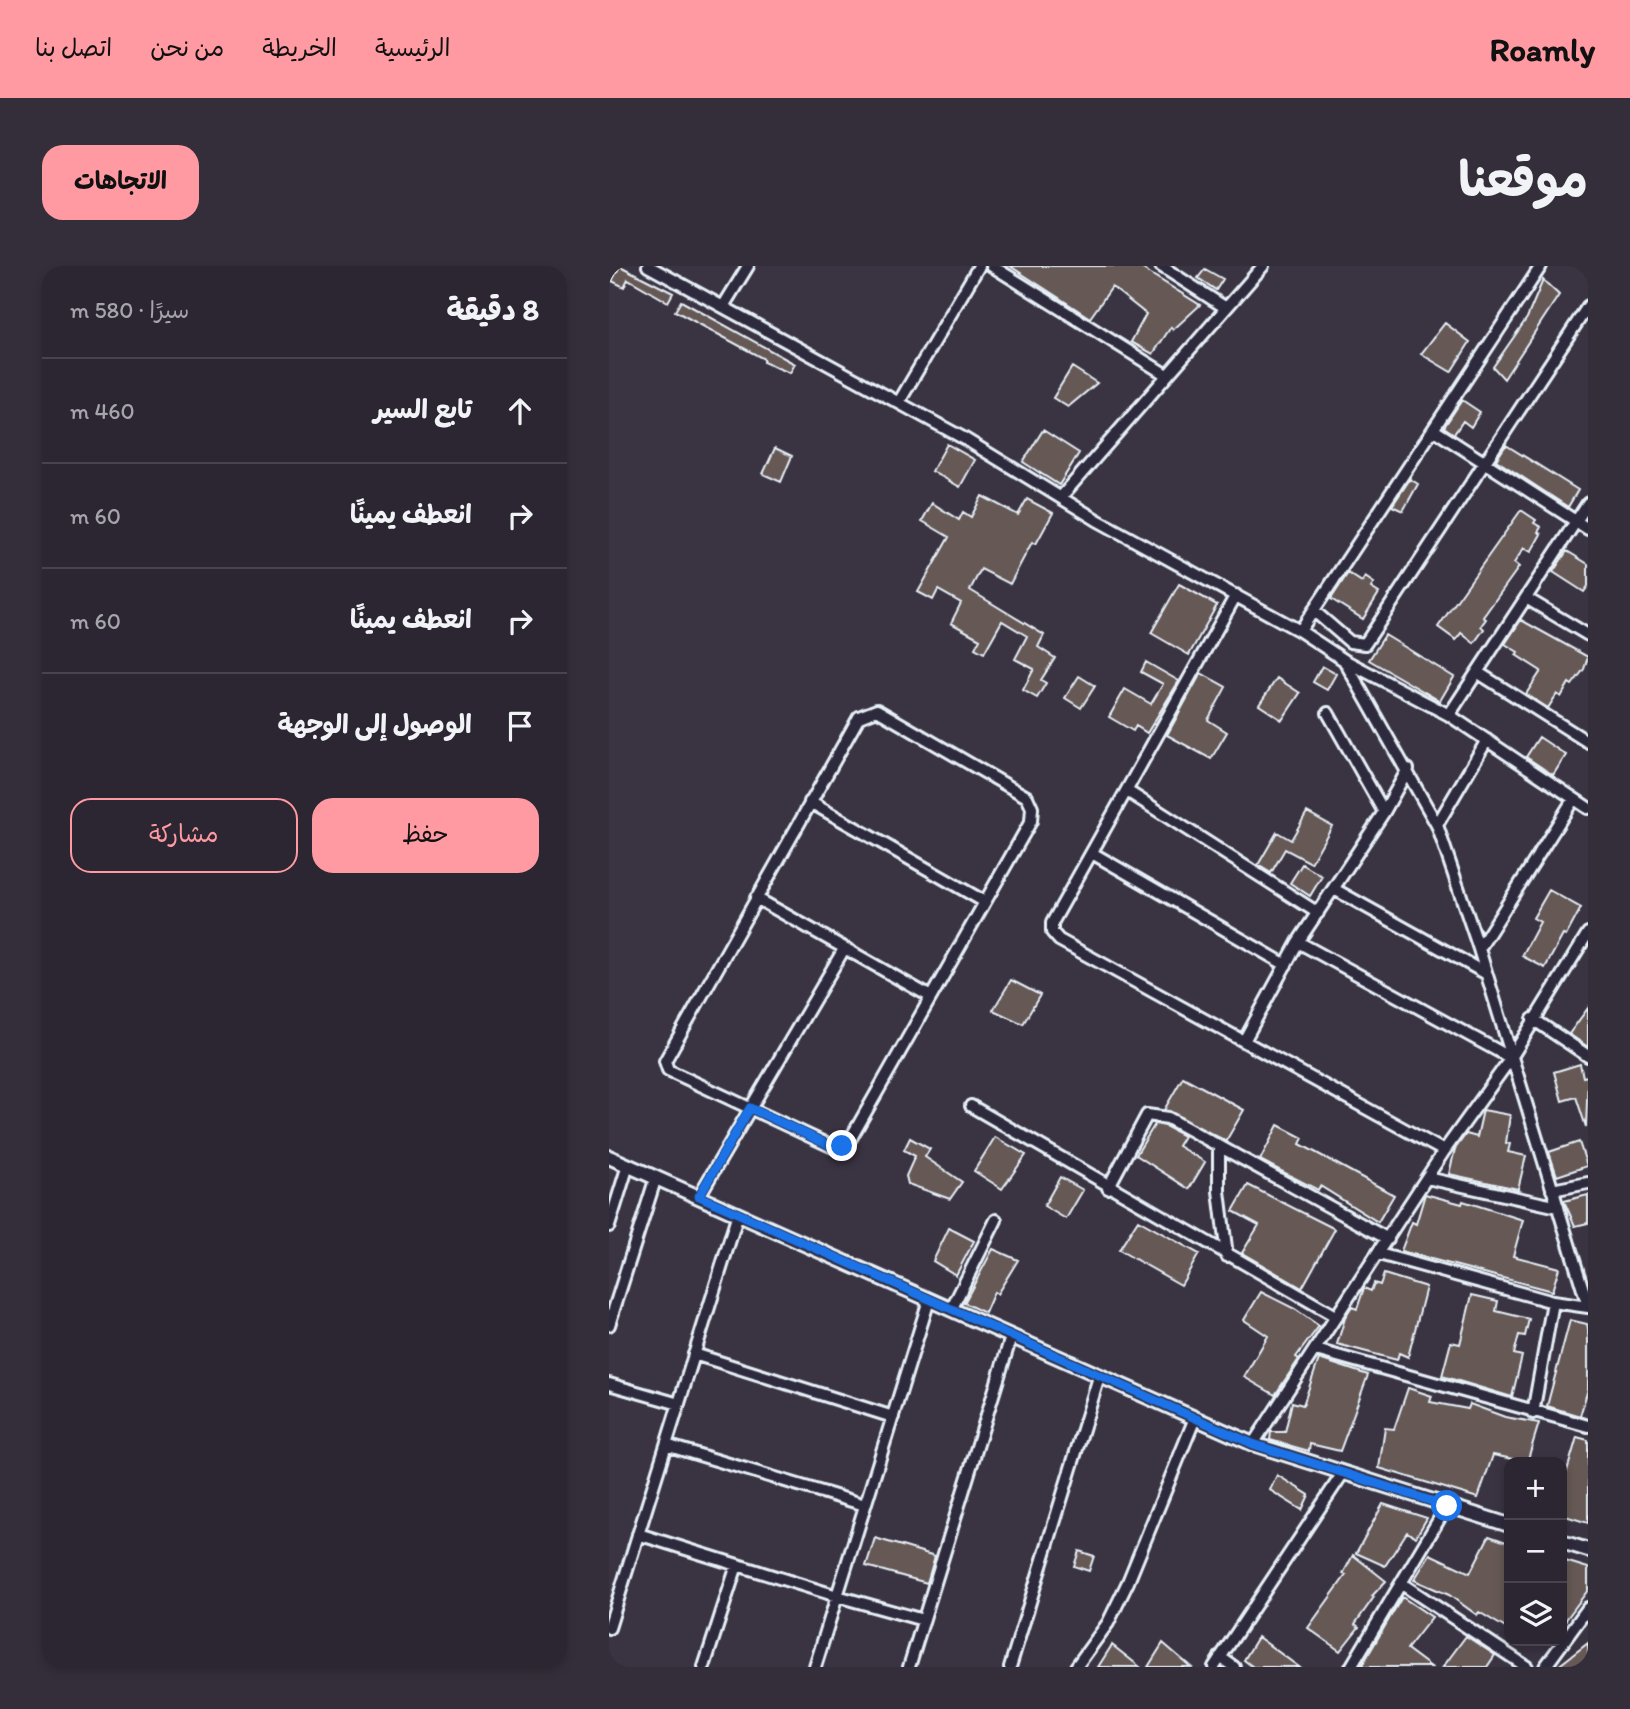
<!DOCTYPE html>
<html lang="ar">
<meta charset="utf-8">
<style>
:root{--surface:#2c2632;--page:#342e3a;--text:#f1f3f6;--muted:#a6a5ac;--line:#48434d;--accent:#ff9aa2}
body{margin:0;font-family:Itim,"Playpen Sans Arabic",sans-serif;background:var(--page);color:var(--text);direction:rtl}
.controls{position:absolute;right:21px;bottom:21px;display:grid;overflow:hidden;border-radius:14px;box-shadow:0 4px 10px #0003}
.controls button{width:63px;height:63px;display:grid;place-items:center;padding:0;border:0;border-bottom:2px solid var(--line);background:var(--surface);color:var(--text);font:35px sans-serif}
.stop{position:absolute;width:21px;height:21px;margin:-16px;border:5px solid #1a73e8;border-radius:50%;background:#fff}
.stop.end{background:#1a73e8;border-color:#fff;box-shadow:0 2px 7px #0008}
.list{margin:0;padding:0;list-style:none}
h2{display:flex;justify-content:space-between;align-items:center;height:91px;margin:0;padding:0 28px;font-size:30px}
h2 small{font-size:23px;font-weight:400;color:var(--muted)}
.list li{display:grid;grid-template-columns:46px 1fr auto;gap:21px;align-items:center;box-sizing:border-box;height:105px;padding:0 28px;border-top:2px solid var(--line)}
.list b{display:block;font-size:26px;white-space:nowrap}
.list em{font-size:23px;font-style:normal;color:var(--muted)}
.actions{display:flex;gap:14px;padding:21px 28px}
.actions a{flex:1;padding:16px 0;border:2px solid var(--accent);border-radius:21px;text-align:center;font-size:24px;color:var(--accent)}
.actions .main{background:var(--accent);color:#111}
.icon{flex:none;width:38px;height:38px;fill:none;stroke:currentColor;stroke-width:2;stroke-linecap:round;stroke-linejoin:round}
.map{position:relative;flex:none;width:979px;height:1401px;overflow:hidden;direction:ltr;border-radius:21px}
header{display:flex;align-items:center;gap:42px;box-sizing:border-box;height:98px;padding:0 35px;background:var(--accent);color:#111}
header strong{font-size:33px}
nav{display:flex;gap:38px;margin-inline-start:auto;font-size:24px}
.intro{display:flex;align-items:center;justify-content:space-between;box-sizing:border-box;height:168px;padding:0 42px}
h1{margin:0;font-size:49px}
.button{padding:18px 32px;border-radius:21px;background:var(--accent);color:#111;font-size:24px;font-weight:700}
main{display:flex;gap:42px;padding:0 42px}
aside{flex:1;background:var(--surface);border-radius:21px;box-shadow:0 4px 10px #0003}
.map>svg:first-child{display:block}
.building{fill:#655954;stroke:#e8f1f8;stroke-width:2}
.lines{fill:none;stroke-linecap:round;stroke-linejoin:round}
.minor-casing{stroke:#e8f1f8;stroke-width:16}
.tertiary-casing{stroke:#e8f1f8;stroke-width:18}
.minor{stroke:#2f2a3d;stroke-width:10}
.tertiary{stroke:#2f2a3d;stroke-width:12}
.route{stroke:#1a73e8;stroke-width:9}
</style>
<header>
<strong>Roamly</strong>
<nav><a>الرئيسية</a><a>الخريطة</a><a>من نحن</a><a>اتصل بنا</a></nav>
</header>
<div class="intro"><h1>موقعنا</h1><a class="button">الاتجاهات</a></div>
<main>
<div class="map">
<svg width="979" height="1401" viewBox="0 0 979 1401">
<rect width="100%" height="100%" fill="#3a3342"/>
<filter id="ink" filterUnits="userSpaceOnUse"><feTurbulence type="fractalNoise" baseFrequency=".0143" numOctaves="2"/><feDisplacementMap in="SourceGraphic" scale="14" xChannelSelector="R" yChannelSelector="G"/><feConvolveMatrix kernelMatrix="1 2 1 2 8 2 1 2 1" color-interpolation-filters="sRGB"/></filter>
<g filter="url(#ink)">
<path class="building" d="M11 0 64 27 59 36 19 13 15 21 3 15Z
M401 0H529L591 39 564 64 562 61 544 88 522 76 537 48 503 21 481 52Z
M596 3 614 13 607 24 589 12Z
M934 14 950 29 895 113 884 101 918 52Z
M72 35 186 98 181 107 154 96 155 93 66 45Z
M836 57 861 76 842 106 812 88Z
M463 101 488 117 459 141 444 132Z
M853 134 871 146 862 161 854 155 845 168 835 161Z
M434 164 470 187 450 219 414 196Z
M338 178 366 194 351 221 323 205Z
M897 179 969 224 959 241 887 194Z
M166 182 183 190 172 216 154 208Z
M801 213 809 218 794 245 783 240Z
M373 230 409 249 418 233 444 247 427 278 423 276 401 318 372 303 361 324 435 369 429 381 446 392 432 414 437 417 428 432 414 424 425 403 406 393 418 370 393 355 375 387 366 382 371 373 342 357 352 337 329 324 324 334 309 326 340 271 313 255 323 237 350 254 354 246 362 251Z
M912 244 927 254 925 257 932 261 929 266 932 268 922 286 915 282 905 297 910 301 874 351 877 353 872 360 875 363 865 377 852 367 847 374 829 361Z
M958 285 979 298V320L975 326 944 306Z
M739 307 753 316 756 311 765 317 762 322 770 327 754 353 722 333Z
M570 318 608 339 580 389 542 367Z
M912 354 979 391 975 403 963 419 960 417 952 431 948 428 939 442 917 428 932 405 907 389 909 386 896 378Z
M776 369 845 411 831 435 760 394Z
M537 396 570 415 538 467 527 460 524 465 500 451 516 423 542 438 554 418 532 406Z
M713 400 727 408 718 424 704 416Z
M592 407 617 421 599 454 618 466 602 493 558 469Z
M470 410 486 420 472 442 456 432Z
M668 412 691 427 673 454 650 439Z
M930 471 957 489 944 509 917 491Z
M698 546 723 560 702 597 676 583 662 607 649 599 668 566 682 574Z
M693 598 713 610 701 630 681 617Z
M940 624 972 642 957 670 954 669 936 702 913 690 931 656 924 652Z
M402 714 431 729 414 758 384 744Z
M979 742V781L960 768Z
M971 798 974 811 979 810 977 861 967 831 953 835 945 806Z
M574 811 635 844 617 875 555 844Z
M874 844 901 849 897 877 901 878 899 886 917 890 909 923 840 908 846 883 857 868 868 871Z
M546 858 556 860 575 870 569 880 596 896 580 923 527 889Z
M669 859 694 872 691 878 785 929 769 956 711 920 709 924 651 894Z
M386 871 417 889 393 923 365 905Z
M301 872 321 883 316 891 353 916 341 933 299 918 297 910 306 890 295 884Z
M970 876 978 900 948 910 940 886Z
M451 911 474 924 457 953 435 940Z
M639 919 726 963 693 1022 633 987 650 959 624 945Z
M816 928 853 938 854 935 914 954 904 990 950 1002 943 1025 792 985 803 956 807 958Z
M979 929V957L966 960 955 935Z
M529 954 590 988 572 1019 510 984Z
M340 962 365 975 347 1009 324 995Z
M384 983 409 994 388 1028 385 1026 376 1047 355 1037Z
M775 1008 817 1021 799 1091 790 1087 788 1094 728 1078 736 1052 743 1041 748 1043 755 1022 762 1025 765 1017 771 1019Z
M652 1026 686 1043 710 1060 687 1091 690 1093 666 1129 635 1111 659 1070 635 1054Z
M863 1029 889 1035 887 1045 920 1053 916 1070 910 1069 905 1088 913 1090 903 1131 833 1110 842 1076 851 1078Z
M961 1054 978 1058 979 1063V1123L971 1150 938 1140Z
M710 1093 759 1109 731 1185 701 1178 700 1185 661 1174 662 1166H676L683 1136 694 1139Z
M799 1122 823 1130 821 1136 859 1143 861 1138 896 1151 930 1157 918 1196 884 1189 869 1232 770 1202 776 1162 785 1163Z
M968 1171 979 1174V1257L953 1249V1214L955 1215Z
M668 1209 700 1229 693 1244 661 1224Z
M774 1238 818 1252 807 1271 798 1266 776 1300 747 1287Z
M880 1270 900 1277V1364L870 1346 868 1349 840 1329 805 1314 821 1288 861 1307Z
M266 1272 326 1290 318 1317 257 1300Z
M470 1285 485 1290 480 1305 465 1300Z
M744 1289 777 1315 763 1330 765 1331 746 1358 750 1361 731 1385 699 1362 737 1309 734 1308Z
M953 1294 979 1302V1324L953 1359Z
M793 1331 823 1351 798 1383 822 1401H752Z
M857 1370 886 1389 878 1401H834Z
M649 1371 690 1401H644L635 1394Z
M554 1377 582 1401H539Z
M979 1377V1401H948Z
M503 1379 531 1401H489Z"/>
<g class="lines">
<g class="minor-casing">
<path id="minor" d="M39 0 356 173 488 254 691 365 735 394 840 449 979 542
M383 0 556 108
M552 0 617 42
M115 39 139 0
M290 136 370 0
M825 164 979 263
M452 231 654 0
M627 329 443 657V666L450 674 835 885
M917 332 979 369
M705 345 741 376 756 378 979 40
M691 365 932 0
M735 394 828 559 870 683 979 1040
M868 406 979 476
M268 444 418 531 423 542 422 555 242 872 233 880 224 881 59 804 56 795 250 451Z
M719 447 775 546
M840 449 979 237
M518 525 709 647
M201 536 376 636
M828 559 878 474
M483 587 677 699
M725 623 876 707
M147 632 322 731
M689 676 902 792
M870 683 964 534
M924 753 979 790
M635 775 689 676 775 546 799 503
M362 840 728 1051
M610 881V925L618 990
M818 912 949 941
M499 922 538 849 559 852 779 973
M943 924 979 917
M90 930 235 683
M0 960 19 899
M770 988 944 1036 979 1041
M342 1044 387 954
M0 1059 47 911
M707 1084 979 1160
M85 1088 284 1151
M0 1118 70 1138
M924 1147 944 1036
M644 1178 835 885 902 792 979 667
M57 1179 256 1239
M29 1268 228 1330 314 1354
M793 1318 918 1401
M0 1362 129 948
M611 1391 625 1401
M95 1401 128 1299
M206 1401 320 1034
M300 1401 402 1071
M401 1401 490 1111
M467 1401 499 1357 519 1316 586 1152
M605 1401 734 1207
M742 1401 838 1240
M936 1401 979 1342"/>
</g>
<g class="tertiary-casing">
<path id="tertiary" d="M0 891 644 1178 900 1259
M953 1276 979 1284"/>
</g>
<use href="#minor" class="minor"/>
<use href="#tertiary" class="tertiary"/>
</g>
</g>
<g class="lines" filter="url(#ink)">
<path class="route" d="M233 880 224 881 141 842 90 930 644 1178 838 1240"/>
</g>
</svg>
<div class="controls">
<button>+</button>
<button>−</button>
<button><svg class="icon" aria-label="layers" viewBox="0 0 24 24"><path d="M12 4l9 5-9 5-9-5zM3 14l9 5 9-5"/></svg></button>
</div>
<div class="stop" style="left:838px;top:1240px"></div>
<div class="stop end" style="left:233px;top:880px"></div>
</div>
<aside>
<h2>8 دقيقة<small>سيرًا · 580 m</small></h2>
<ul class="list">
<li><svg class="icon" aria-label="ahead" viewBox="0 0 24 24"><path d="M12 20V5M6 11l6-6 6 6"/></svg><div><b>تابع السير</b></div><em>460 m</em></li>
<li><svg class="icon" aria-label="right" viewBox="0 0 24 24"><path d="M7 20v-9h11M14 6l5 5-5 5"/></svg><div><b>انعطف يمينًا</b></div><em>60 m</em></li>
<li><svg class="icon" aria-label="right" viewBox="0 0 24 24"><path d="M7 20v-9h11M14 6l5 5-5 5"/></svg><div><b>انعطف يمينًا</b></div><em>60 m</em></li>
<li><svg class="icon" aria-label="arrive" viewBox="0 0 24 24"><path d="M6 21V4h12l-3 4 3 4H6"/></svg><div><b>الوصول إلى الوجهة</b></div></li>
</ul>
<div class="actions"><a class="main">حفظ</a><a>مشاركة</a></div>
</aside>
</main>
